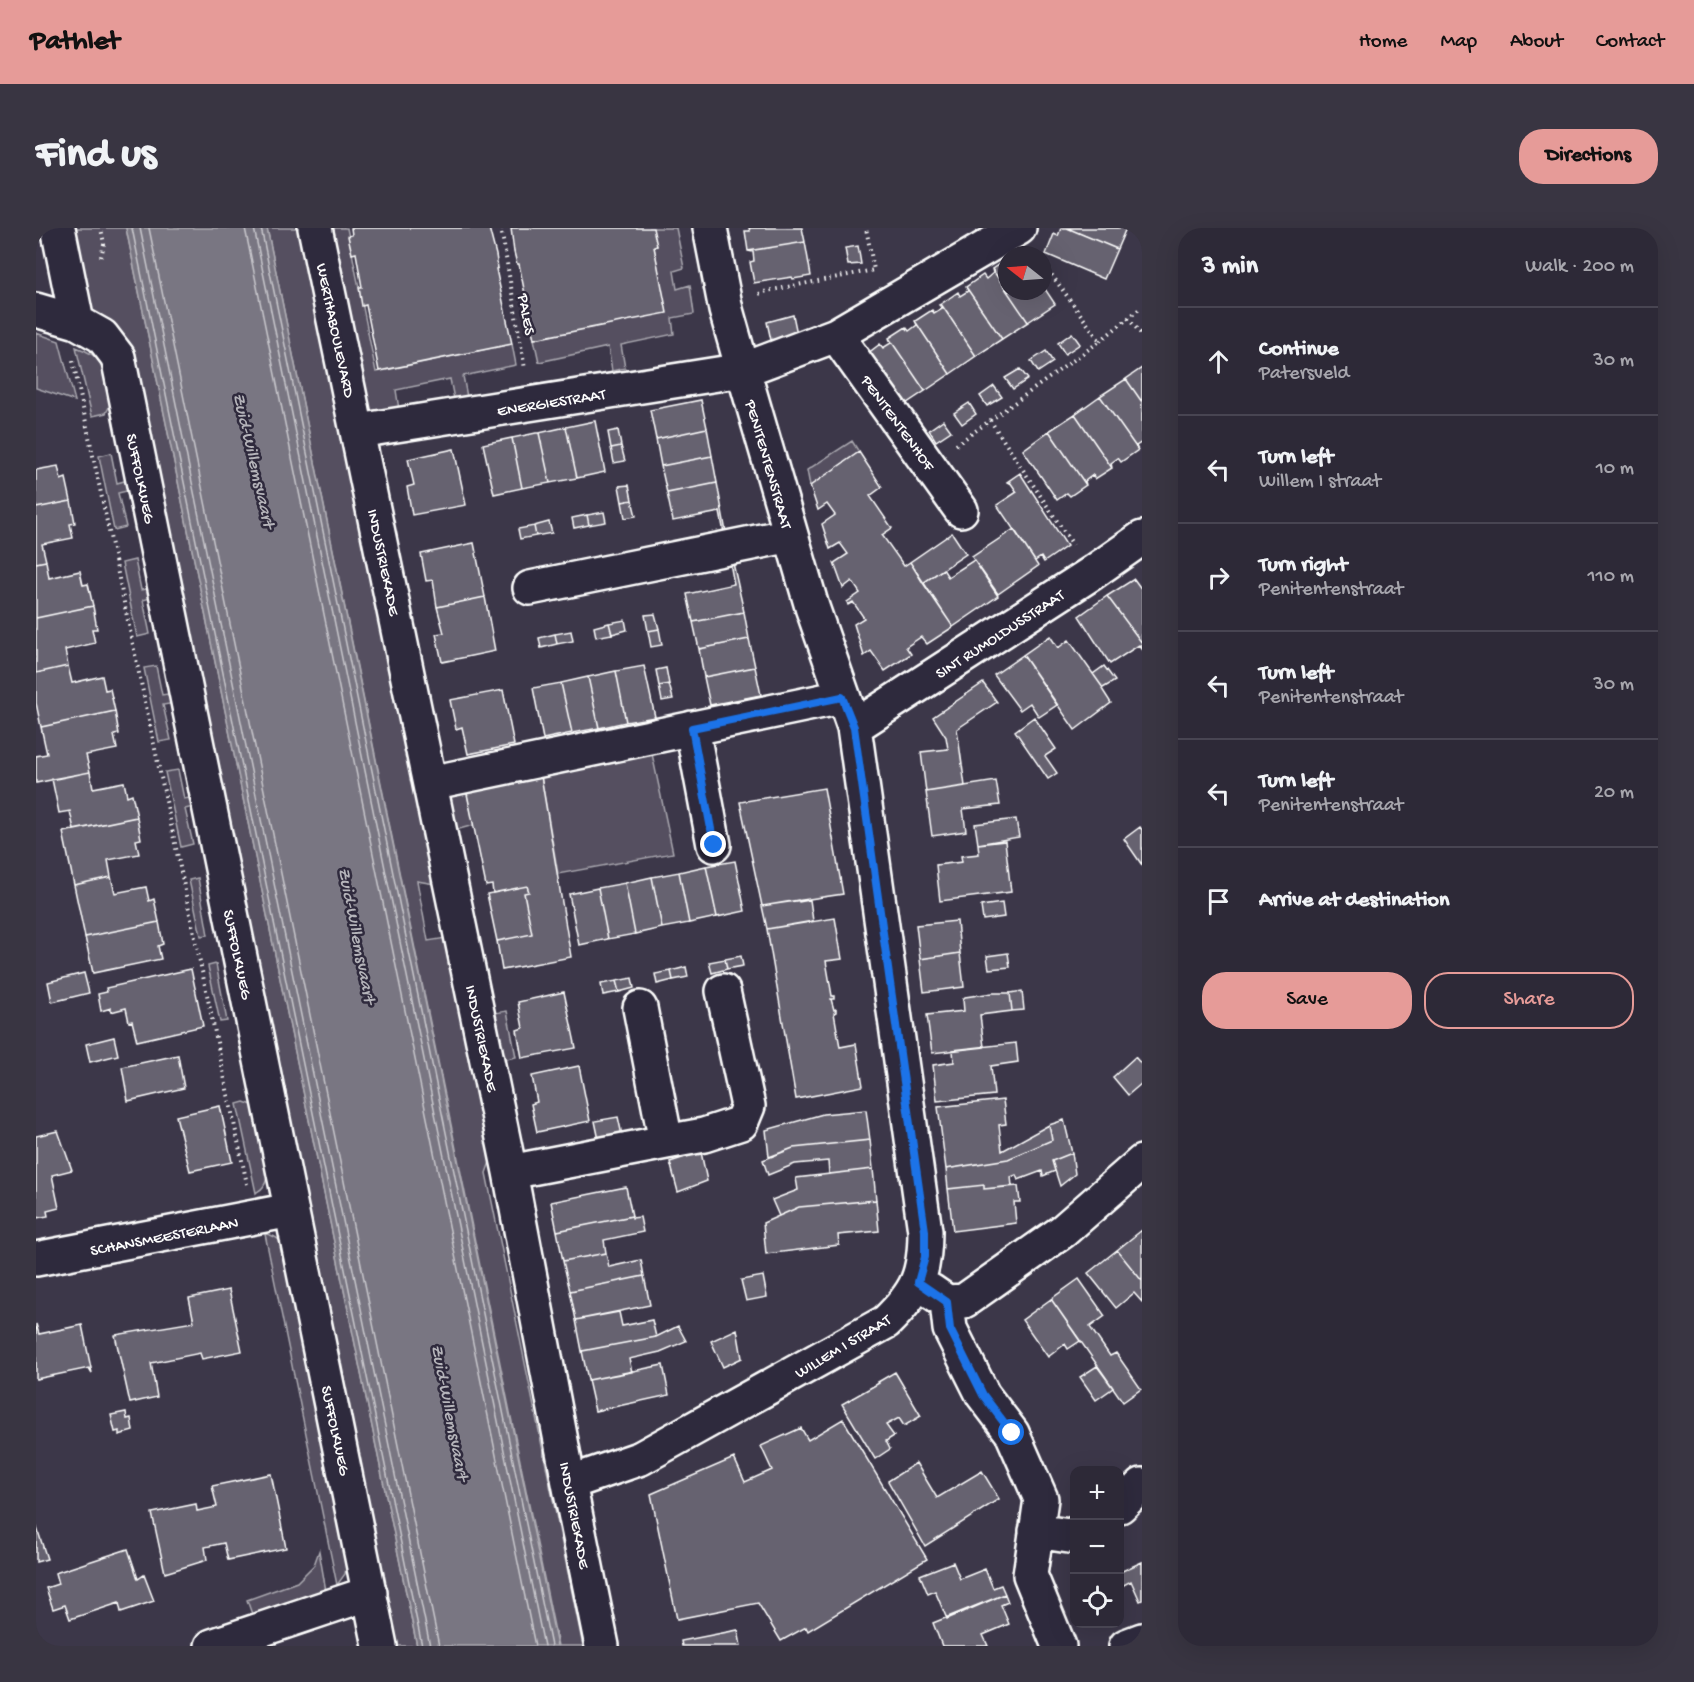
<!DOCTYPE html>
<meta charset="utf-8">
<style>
:root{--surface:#2d2937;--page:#393542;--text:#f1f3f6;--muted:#a7a6ad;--line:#484552;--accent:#e69b98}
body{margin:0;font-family:"Gochi Hand",sans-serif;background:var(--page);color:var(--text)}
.controls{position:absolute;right:18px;bottom:18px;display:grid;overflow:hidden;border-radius:12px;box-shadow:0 6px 24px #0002}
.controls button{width:54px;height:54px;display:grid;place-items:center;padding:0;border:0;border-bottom:2px solid var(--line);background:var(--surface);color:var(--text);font:30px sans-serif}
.compass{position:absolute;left:962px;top:18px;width:54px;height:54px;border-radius:50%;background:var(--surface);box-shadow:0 6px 24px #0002;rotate:287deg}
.stop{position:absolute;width:18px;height:18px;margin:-14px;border:4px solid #1a73e8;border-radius:50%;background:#fff}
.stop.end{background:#1a73e8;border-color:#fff;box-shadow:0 2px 6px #0008}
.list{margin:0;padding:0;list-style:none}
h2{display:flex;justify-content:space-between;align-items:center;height:78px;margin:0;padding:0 24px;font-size:26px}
h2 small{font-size:20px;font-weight:400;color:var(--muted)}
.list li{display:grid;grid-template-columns:39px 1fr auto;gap:18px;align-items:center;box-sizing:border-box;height:108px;padding:0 24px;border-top:2px solid var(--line)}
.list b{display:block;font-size:22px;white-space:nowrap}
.list p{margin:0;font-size:20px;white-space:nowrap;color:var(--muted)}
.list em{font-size:20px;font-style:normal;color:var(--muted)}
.actions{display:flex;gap:12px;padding:18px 24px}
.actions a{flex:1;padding:14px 0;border:2px solid var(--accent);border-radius:24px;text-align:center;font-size:21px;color:var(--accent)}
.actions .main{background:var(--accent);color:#111}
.icon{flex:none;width:33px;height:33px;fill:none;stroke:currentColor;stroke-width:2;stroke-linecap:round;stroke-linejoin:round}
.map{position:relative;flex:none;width:1106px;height:1418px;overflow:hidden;border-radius:24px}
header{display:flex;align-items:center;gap:36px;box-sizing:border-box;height:84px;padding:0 30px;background:var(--accent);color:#111}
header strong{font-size:28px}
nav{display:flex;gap:33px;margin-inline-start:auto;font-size:21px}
.intro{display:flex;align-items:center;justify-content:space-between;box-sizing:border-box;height:144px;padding:0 36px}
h1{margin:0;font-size:42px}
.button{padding:15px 27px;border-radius:24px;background:var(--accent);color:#111;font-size:21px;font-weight:700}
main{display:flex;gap:36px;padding:0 36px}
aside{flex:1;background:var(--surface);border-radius:24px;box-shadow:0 6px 24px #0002}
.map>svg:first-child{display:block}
.green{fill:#555060;stroke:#aaa8b0;stroke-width:1.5}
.water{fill:#797682;stroke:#afadb4;stroke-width:1.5}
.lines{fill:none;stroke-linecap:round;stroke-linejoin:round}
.shore{stroke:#c9c8cd;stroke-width:1.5}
.building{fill:#666270;stroke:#fff;stroke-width:1.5}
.minor-casing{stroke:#fff;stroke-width:38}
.path{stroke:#fff;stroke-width:4;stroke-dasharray:1.5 4.5;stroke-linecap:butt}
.minor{stroke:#2f2a3d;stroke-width:33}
.route{stroke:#1a73e8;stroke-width:8}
.labels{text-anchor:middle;stroke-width:5;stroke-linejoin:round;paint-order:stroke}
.street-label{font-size:16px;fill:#fff;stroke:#2f2a3d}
.water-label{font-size:18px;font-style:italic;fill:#b5b4ba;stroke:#2f2a3d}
</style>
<header>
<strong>Pathlet</strong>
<nav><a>Home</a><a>Map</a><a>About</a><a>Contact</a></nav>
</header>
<div class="intro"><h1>Find us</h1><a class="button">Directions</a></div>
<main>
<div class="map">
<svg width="1106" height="1418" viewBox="0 0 1106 1418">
<rect width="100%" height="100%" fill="#3c3749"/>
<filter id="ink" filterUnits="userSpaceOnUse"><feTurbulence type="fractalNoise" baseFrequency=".0167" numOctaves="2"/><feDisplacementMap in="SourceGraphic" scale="12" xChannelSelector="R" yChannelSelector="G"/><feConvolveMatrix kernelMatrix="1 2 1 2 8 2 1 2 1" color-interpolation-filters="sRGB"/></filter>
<g filter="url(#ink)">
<path class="green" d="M33 0H90L381 1418H361L97 128C84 100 79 95 50 83Z
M231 0H268L399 656 381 653 392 713 410 710 454 934 450 945 547 1418H522Z
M295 0H311L340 144 476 116 480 137 427 148 432 174 419 176 414 151 360 162 364 188H339L333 184Z
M614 0H640L648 40 638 43 641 61 654 57 658 86 636 90 638 106 585 117 589 140 576 143 572 119 503 134 498 111 630 84 618 19 621 18Z
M0 105 23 113 39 173 0 160Z
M40 119C72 130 69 143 76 173L70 185 56 188Z
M816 213 823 224 774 258 771 242Z
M75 225 81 255 92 252 95 262 82 265 90 299 78 302 63 228Z
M99 332 105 362 116 360 118 369 107 372 114 406 101 409 86 335Z
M120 438 126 467 137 465 139 475 127 477 135 512 123 514 108 440Z
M615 521 637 625 522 646 504 542Z
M142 542 148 571 159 569 161 578 149 581 157 616 145 619 129 544Z
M429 556 438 597 416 603 408 561Z
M162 650 172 707 165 708 153 652Z
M180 736 191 793 184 794 172 738Z
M471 783 480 829 462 833 452 786Z
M208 874 222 879C225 898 239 943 227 959 225 962 222 963 220 965L201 876Z
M229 1006C239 1007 244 1012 250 1020L312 1329 309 1346 301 1357Z
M283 1323 290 1363 217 1389 211 1372 261 1354 278 1337Z"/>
<path class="water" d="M90 0H231L521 1418H381Z"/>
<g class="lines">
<path class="shore" d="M96 0 386 1418
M104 0 394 1418
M113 0 403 1418
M209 0 499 1418
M218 0 508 1418
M225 0 515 1418"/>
</g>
<path class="building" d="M315 0H453L460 27 462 40 460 41 476 116 343 143 330 77 326 78 323 59H326L320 25 316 26 312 8 316 7Z
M475 0H617L621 18 618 19 631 85 498 111 483 36H481L478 24Z
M713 0H766L769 14 712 23 709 3H714Z
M1025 0H1031L1081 21 1068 51 1010 26 1018 6 1022 8Z
M1031 0H1090L1081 21Z
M769 14 775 48 757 51 756 49 718 55 714 34 718 33 717 24 712 23Z
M822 18 825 36 812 37 809 20Z
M971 31V63H1007V58L1019 76 992 94 956 41Z
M956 41 992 94 966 111 930 59 947 47 950 51 957 45Z
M930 59 966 111 940 128 905 76 922 64 924 68 932 63Z
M905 76 940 128 914 146 879 93 896 82 898 85 906 80 903 77Z
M757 87 761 106 735 112 731 94Z
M879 93 914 146 889 163 853 110 870 99 873 103 881 97Z
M1036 105 1044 116 1029 126 1022 115Z
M853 110 889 163 862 181 827 129 844 116 847 120 855 115Z
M1010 123 1017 134 1002 144 995 133Z
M1106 140V174L1090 151Z
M984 141 992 151 977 161 969 150Z
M1090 151 1106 174V214L1100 218 1102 222 1064 168Z
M958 158 966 169 951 178 944 168Z
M1064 168 1102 222 1085 234 1082 230 1075 235 1076 240 1039 186Z
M665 172 671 200 620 211 614 182Z
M933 175 940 186 926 196 918 185Z
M1039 186 1076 240 1059 251 1057 247 1049 253 1050 257 1013 203Z
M907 192 915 203 900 213 893 202Z
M559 193 569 244 541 250 530 199Z
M530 199 541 250 514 255 503 205Z
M671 200 676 228 625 238 620 211Z
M582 202 585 218 575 220 572 204Z
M1013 203 1050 257 1034 268 1031 265 1021 272 987 222Z
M500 205H503L514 255 486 260 476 210Z
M476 210 486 260 458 266 447 216Z
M585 218 589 233 578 235 575 220Z
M418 221 430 277 376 287 371 259 378 257 372 231Z
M823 224 846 259 834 268 856 300 846 307 868 338 874 334 917 399 891 416 885 409 870 419 875 426 849 443 835 423 828 428 818 396 828 390 817 374 812 377 811 374 824 365 816 353 807 360 798 335 812 326 804 315 794 321 786 296 799 287 791 276 782 282 774 258Z
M676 228 681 255 631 265 625 238Z
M22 238 25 252 30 250 35 273 0 280V242Z
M984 245 1031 318 1008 334 1005 329 999 333 961 277 981 264 974 254 973 255 971 254Z
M681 255 690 304 688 305 684 284 637 293 631 265Z
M593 257 596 272 586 274 583 258Z
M596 272 600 288 589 290 586 274Z
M35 273 39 295 34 296 37 310 6 316 10 333 0 335V280Z
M568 284 570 294 553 297 551 287Z
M551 287 553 297 538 300 536 290Z
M513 294 516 305 500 308 498 298Z
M498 298 500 308 484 311 482 301Z
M978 301 1002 338 962 366 936 329Z
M916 305 930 326 887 355 874 334Z
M438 315 449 369 401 379 397 352 390 353 385 326Z
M938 332 962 368 917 399 887 355 907 341 912 349Z
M10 333 13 350 44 343 47 357 52 356 57 378 0 390V335Z
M694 335H697L708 384 657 394 651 366 698 356Z
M1098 351 1106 362V415L1071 368Z
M1071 368 1106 415V421L1103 417 1074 436 1043 388Z
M449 369 459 423 406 434 400 406 408 405 401 379Z
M57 378 61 401H56L59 415 29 422 32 438 0 445V390Z
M708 384 713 411 663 421 657 394Z
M619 386 623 401 612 403 609 387Z
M589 392 591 402 576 406 573 395Z
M573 395 576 406 560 409 558 399Z
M623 401 626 417 615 419 612 403Z
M535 403 537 413 521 416 519 406Z
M519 406 521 416 505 420 503 410Z
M1014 408 1022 420 1033 412 1067 460 1066 461 1075 475 1039 502 987 427Z
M713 411 719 439 668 449 663 421Z
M987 427 1021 477 1003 489 994 475 984 482 958 447Z
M32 438 36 455 66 448 69 462 74 461 79 483 5 499 0 475V445Z
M608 438 619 489 590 494 580 443Z
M1068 438 1079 453 1067 460 1057 446Z
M719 439 725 467 674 477 668 449Z
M630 440 633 456 623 458 620 442Z
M580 443 590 494 563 500 552 449Z
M552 449 563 500 536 505 525 455Z
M525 455 536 505 507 511 497 460Z
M947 455 961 474 921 501 929 558 890 564 885 524 912 521 910 509 897 489Z
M633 456 637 471 626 473 623 458Z
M467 462 478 517 432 526 426 499 420 501 414 472Z
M79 483 83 506 78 507 81 521 50 527 54 544 0 555V528L11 526 5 499Z
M998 489 1020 521 1009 528 1021 545 1012 551 979 503Z
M504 542 535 729 466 742 461 713 496 706 488 665 493 664 491 658 457 665 456 657 450 658 429 556Z
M54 544 57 560 88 554 91 568 96 566 101 589 38 602 34 583 23 585 16 551Z
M960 553 964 577 927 581 930 603 896 608 890 564Z
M788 560 807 666 726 678 704 574Z
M101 589 105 611 100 612 103 626 72 632 75 649 38 657 27 604Z
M980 591 983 609 942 616 939 596Z
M1104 599 1106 602V637L1088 611Z
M969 613 975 664 904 673 900 637 926 634 925 628 943 626 942 616Z
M699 633 709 683 681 689 670 638Z
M670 638 681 689 653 695 643 644Z
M643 644 653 695 626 700 616 649Z
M75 649 79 665 110 659 113 673 118 671 123 694 49 709 38 657Z
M616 649 626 700 599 706 589 655Z
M589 655 599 706 572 711 562 660Z
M491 658 493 664 488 665 496 706 461 713 451 666Z
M562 660 572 711 543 717 533 666Z
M762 672 763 674 774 672 777 693 731 701 726 678Z
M966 675 968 689 947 692 945 678Z
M799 690 806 731 790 733 796 768H798V771H795L798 782 800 781V784L798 785 804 819 820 816 827 858 760 871 731 701Z
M921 693 924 725 884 731 880 697Z
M123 694 127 716 122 718 125 731 57 745 49 709Z
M924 725 928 759 888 764 884 731Z
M972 725 974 739 953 741 951 728Z
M705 728 707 738 691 741 689 731Z
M689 731 691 741 676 745 673 734Z
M650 739 652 749 637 752 635 743Z
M155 741 167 798 101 813 96 793 93 794 90 780 75 784V780L65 783 62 766 71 764 70 760Z
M635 743 637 752 621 756 619 746Z
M48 745 53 765 16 774 12 754Z
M596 750 598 760 583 764 580 753Z
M580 753 583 764 567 767 565 756Z
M986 763 988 782 976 783 974 765Z
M528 764 540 820 486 830 481 802 487 800 482 774Z
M957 765H974L976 783 944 787 948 819 896 825 891 787 928 783 927 771 929 769Z
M78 809 82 827 54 834 50 816Z
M980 815 982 834 955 838 958 867 901 873 897 837 918 834 917 822Z
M142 827 148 860 92 873 86 839Z
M1099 829 1106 837V855L1092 867 1077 849Z
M543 838 554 893 501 904 495 876 501 874 496 848Z
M967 872 970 896 963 897 966 923 1013 897 1016 912 972 931 910 941 902 879Z
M184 878 196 934 154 943 140 888Z
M830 882 834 912 757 920 733 929 730 902 787 886Z
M582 889 586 907 563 912 559 893Z
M1028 892 1036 925 1016 933 1019 943 1007 948 1006 943 982 952 980 947 975 949 976 958 948 961V957L912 961 910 941 972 931 1016 912 1013 897Z
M22 903 36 942 16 947 23 980 11 983 12 988 0 990V908Z
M834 912 837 941 793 946 792 933 759 936 732 947 727 932 757 920Z
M665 924 671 953 642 964 634 934Z
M1036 925 1039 946 1024 958 1016 933Z
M837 941 840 972 763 979 743 988 736 972 762 962 760 950Z
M948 957V961L982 958 984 974H978L980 995 917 1003 912 961Z
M590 959 596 988 521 1003 515 974Z
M840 972 843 1003 802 1007 803 1017 730 1026 727 995 763 979Z
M596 988V990L604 989 607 1004 568 1012 570 1025 527 1033 521 1003Z
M1106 1002V1053L1081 1022Z
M1081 1022 1106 1053V1074L1098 1065 1080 1080 1052 1045Z
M570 1025 573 1039 605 1032 608 1048 534 1063 527 1033Z
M608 1048 614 1077 540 1092 534 1063Z
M727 1048 731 1069 710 1073 705 1052Z
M1043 1051 1069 1088 1054 1099 1074 1128 1080 1125 1105 1161 1087 1174 1015 1071Z
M193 1062 206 1123 166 1131 164 1125 115 1135 121 1169 94 1175 79 1107 158 1094 153 1070Z
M1015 1071 1044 1113 1032 1121 1029 1116 1012 1129 986 1092Z
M583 1084 586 1098 616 1092 620 1109 546 1123 540 1092Z
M0 1096 3 1106 46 1097 56 1145 53 1140 0 1151Z
M642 1098 650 1113 624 1124 593 1131 596 1144 552 1152 546 1123 620 1109Z
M701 1101 706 1130 687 1139 675 1113Z
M627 1137 633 1167 559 1183 552 1152Z
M1061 1138 1077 1160 1060 1172 1044 1149Z
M859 1144 885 1188 868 1198 863 1190 850 1197 858 1208 850 1213 854 1221 839 1231 806 1176 843 1155 842 1154Z
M90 1184 91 1191 95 1190 97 1203 83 1207V1203L79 1204 75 1187Z
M807 1191 891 1331 772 1403 770 1399 745 1413 722 1375 641 1391 615 1266 698 1230 709 1254 736 1242 725 1218 765 1200 772 1212Z
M880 1235 901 1270 946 1243 963 1271 889 1318 852 1253Z
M235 1246 250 1320 192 1332 188 1315 169 1319 171 1332 129 1345 116 1285 160 1276 161 1283 181 1279 176 1258Z
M0 1297 11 1331 0 1334Z
M92 1321 102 1351 108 1347 118 1373 85 1384 83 1375 34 1391 29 1377 17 1381 10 1360 22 1356 19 1345Z
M917 1334 924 1351 949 1341 957 1360 965 1357 969 1366 911 1391 899 1363 892 1366 884 1347Z
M1106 1334V1372L1104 1373 1095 1353 1084 1359V1344Z
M969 1366 972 1374 965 1377 973 1396 947 1407 952 1418H906L897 1395Z
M702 1402 705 1418H646L645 1413Z"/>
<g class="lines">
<g class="minor-casing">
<path id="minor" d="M22 0 41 94
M279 0 474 944 533 1255 566 1418
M0 82 41 94 66 108 82 129 344 1418
M800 107 925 282
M322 203 707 142 800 107 983 0
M494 360 755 307
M818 499 1056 345 1106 310
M656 500 678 617
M394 555 806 469
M604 780 630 914 668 907 705 895 712 878 687 763
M474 944 630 914
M0 1031 255 982
M895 1063 911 1074 928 1073 1027 1003 1106 934
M911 1074 914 1101 947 1167 976 1205 1005 1271 994 1347 1023 1418
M533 1255 605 1230 850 1094C881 1064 889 1047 889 1003L818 499 776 379 707 142 690 82 674 0
M1084 1278 1106 1257
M1000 1303 1033 1308 1038 1306
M176 1418 334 1365
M1090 1418 1106 1412"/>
</g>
<path class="path" d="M465 0 489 141
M65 29 68 16 65 0
M723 66 731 63 838 42 830 0
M1092 90 1106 107
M1064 113 1106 79
M37 133 211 956
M954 192 1037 317
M920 217 1064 113 1007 35"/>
<use href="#minor" class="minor"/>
</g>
</g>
<g class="lines" filter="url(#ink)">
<path class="route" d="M678 617 656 500 806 469 818 499 889 1003V1029L882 1054 911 1074 914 1101 947 1167 976 1205"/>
</g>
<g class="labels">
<g class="street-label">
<text transform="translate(492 86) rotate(80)" y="6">PALES</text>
<text transform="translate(301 102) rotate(78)" y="6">WERTHABOULEVARD</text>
<text transform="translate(515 173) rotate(-9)" y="6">ENERGIESTRAAT</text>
<text transform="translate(863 194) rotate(54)" y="6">PENITENTENHOF</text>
<text transform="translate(734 236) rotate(74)" y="6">PENITENTENSTRAAT</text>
<text transform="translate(106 250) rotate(78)" y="6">SUFFOLKWEG</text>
<text transform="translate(349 334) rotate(78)" y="6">INDUSTRIEKADE</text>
<text transform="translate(963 405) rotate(-33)" y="6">SINT RUMOLDUSSTRAAT</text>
<text transform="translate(203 726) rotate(78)" y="6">SUFFOLKWEG</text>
<text transform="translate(447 810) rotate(78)" y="6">INDUSTRIEKADE</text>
<text transform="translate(128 1007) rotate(-11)" y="6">SCHANSMEESTERLAAN</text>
<text transform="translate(806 1117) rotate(-31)" y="6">WILLEM I STRAAT</text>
<text transform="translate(301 1202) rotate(78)" y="6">SUFFOLKWEG</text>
<text transform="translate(540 1287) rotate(79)" y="6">INDUSTRIEKADE</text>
</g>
<g class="water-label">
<text transform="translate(219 232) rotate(77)" y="6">Zuid-Willemsvaart</text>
<text transform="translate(322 707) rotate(79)" y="6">Zuid-Willemsvaart</text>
<text transform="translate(415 1184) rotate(79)" y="6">Zuid-Willemsvaart</text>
</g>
</g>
</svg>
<div class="controls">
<button>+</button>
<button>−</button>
<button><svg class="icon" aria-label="locate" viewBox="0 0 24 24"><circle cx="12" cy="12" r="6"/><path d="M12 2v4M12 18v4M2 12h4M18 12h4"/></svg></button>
</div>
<svg class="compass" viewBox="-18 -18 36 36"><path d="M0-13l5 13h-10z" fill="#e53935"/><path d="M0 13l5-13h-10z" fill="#a7a6ad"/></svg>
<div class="stop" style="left:976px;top:1205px"></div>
<div class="stop end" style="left:678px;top:617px"></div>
</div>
<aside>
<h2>3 min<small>Walk · 200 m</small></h2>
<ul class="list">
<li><svg class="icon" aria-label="ahead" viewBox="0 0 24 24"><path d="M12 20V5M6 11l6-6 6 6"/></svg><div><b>Continue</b><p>Patersveld</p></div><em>30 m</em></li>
<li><svg class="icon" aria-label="left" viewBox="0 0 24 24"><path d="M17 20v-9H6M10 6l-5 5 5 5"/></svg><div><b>Turn left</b><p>Willem I straat</p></div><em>10 m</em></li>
<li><svg class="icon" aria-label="right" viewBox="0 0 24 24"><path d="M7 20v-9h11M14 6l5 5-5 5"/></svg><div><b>Turn right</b><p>Penitentenstraat</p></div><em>110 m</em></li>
<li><svg class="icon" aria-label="left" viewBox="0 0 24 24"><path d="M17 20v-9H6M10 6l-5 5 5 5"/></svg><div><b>Turn left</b><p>Penitentenstraat</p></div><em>30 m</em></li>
<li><svg class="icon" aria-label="left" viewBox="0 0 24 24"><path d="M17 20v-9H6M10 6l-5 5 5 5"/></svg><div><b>Turn left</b><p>Penitentenstraat</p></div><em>20 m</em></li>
<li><svg class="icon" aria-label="arrive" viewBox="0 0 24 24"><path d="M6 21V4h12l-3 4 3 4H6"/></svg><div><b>Arrive at destination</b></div></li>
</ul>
<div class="actions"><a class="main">Save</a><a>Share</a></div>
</aside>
</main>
